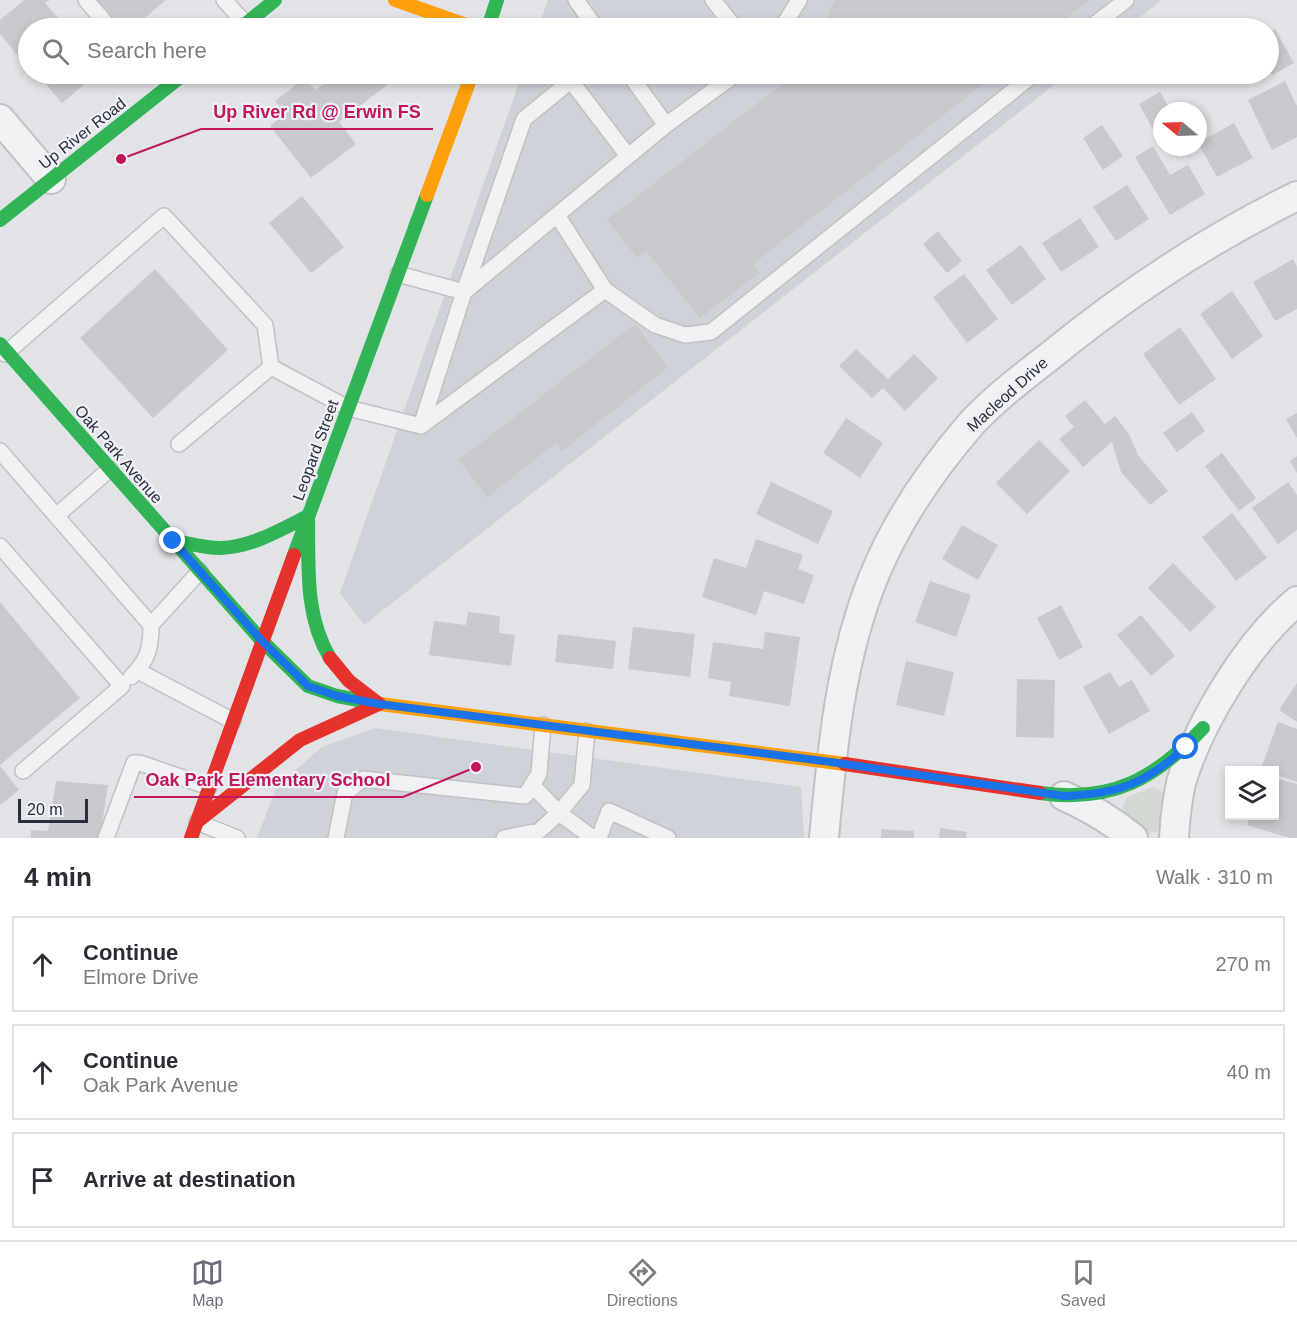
<!DOCTYPE html>
<meta charset="utf-8">
<style>
:root{--surface:#fff;--page:#f2f2f3;--text:#2b2b33;--muted:#7c7c81;--line:#e1e1e2;--accent:#6a6d79}
body{margin:0;font-family:Helvetica,sans-serif;background:var(--page);color:var(--text)}
.controls{position:absolute;right:18px;bottom:18px;display:grid;overflow:hidden;border-radius:0px;box-shadow:0 3px 9px #0003}
.controls button{width:54px;height:54px;display:grid;place-items:center;padding:0;border:0;border-bottom:2px solid var(--line);background:var(--surface);color:var(--text);font:30px sans-serif}
.compass{position:absolute;left:1153px;top:102px;width:54px;height:54px;border-radius:50%;background:var(--surface);box-shadow:0 3px 9px #0003;rotate:289deg}
.scale{position:absolute;left:18px;bottom:15px;width:70px;box-sizing:border-box;padding-left:6px;border:3px solid #2a2e3e;border-top:0;font-size:16px;line-height:21px;white-space:nowrap;color:#2a2e3e;-webkit-text-stroke:4px #f0f1f6;paint-order:stroke}
.stop{position:absolute;width:18px;height:18px;margin:-14px;border:4px solid #1a73e8;border-radius:50%;background:#fff}
.stop.end{background:#1a73e8;border-color:#fff;box-shadow:0 2px 6px #0008}
.list{margin:0;padding:0;list-style:none}
h2{display:flex;justify-content:space-between;align-items:center;height:78px;margin:0;padding:0 24px;font-size:26px}
h2 small{font-size:20px;font-weight:400;color:var(--muted)}
.list li{display:grid;grid-template-columns:39px 1fr auto;gap:18px;align-items:center;box-sizing:border-box;height:96px;margin:0 12px 12px;padding:0 12px;border:2px solid var(--line);border-radius:0px}
.list b{display:block;font-size:22px;white-space:nowrap}
.list p{margin:0;font-size:20px;white-space:nowrap;color:var(--muted)}
.list em{font-size:20px;font-style:normal;color:var(--muted)}
.icon{flex:none;width:33px;height:33px;fill:none;stroke:currentColor;stroke-width:2;stroke-linecap:round;stroke-linejoin:round}
.map{position:relative;flex:none;width:1297px;height:838px;overflow:hidden}
.search{position:absolute;background:var(--surface);box-shadow:0 3px 9px #0003;left:18px;right:18px;top:18px;height:66px;display:flex;align-items:center;gap:15px;box-sizing:border-box;padding:0 21px;border-radius:33px;color:var(--muted);font-size:22px}
.sheet{height:402px;background:var(--surface)}
nav{display:flex;justify-content:space-around;align-items:center;box-sizing:border-box;height:84px;border-top:2px solid var(--line);background:var(--surface);font-size:16px;color:var(--muted)}
nav a{display:grid;justify-items:center;gap:3px}
nav .on{color:var(--accent)}
.map>svg:first-child{display:block}
.built{fill:#d0d2d9}
.green{fill:#d1d9d2}
.building{fill:#c8cacd}
.lines{fill:none;stroke-linecap:round;stroke-linejoin:round}
.lane-casing{stroke:#c0c1c4;stroke-width:18}
.street-casing{stroke:#c0c1c4;stroke-width:32}
.lane{stroke:#f1f1f4;stroke-width:15}
.street{stroke:#f1f1f4;stroke-width:28}
.fast{stroke:#30b455;stroke-width:14}
.slow{stroke:#ff9f0a;stroke-width:14}
.jam{stroke:#e5322d;stroke-width:14}
.route{stroke:#1a73e8;stroke-width:8}
.labels{text-anchor:middle;stroke-width:4.5;stroke-linejoin:round;paint-order:stroke}
.street-label{font-size:16px;fill:#2a2e3e;stroke:#f0f1f6}
.leader{fill:none;stroke:#c2185b;stroke-width:2}
.callout-dot{fill:#c2185b;stroke:#f0f1f6;stroke-width:2}
.callout-label{font-size:18px;text-anchor:middle;font-weight:bold;fill:#c2185b;stroke:#f0f1f6;stroke-width:4.5;stroke-linejoin:round;paint-order:stroke}
</style>
<div class="map">
<svg width="1297" height="838" viewBox="0 0 1297 838">
<rect width="100%" height="100%" fill="#e2e3e6"/>
<path class="built" d="M548 0H1162L1126 28H538Z
M522 74H1068L364 625 340 593Z
M375 728 801 787 804 838H257L277 786 322 747Z"/>
<path class="green" d="M1153 787 1161 791 1168 799 1164 826 1155 832 1145 833 1124 814 1123 806 1127 797Z"/>
<path class="building" d="M24 0H49L45 3 66 27 28 28V59L24 63 0 34V20Z
M94 0H166L133 28H119Z
M835 0H1090L1053 28H822Z
M88 18 96 28H76Z
M1275 29 1294 63 1272 75 1268 69V33Z
M37 74H97L62 103Z
M337 74H398L400 75 339 122 356 144 311 178 270 126 285 114 275 101 305 78 315 90Z
M795 74H996L753 264 759 273 700 318 646 251 637 258 607 220Z
M1285 81 1297 106V137L1272 150 1248 100Z
M1160 92 1171 111H1162V131L1156 135 1139 104Z
M1234 123 1253 158 1217 177 1198 143Z
M1102 125 1123 156 1103 170 1083 138Z
M1153 146 1170 175 1188 165 1205 194 1170 215 1135 157Z
M1127 185 1149 219 1116 241 1093 207Z
M302 196 344 247 311 273 269 223Z
M1080 218 1099 247 1061 272 1042 243Z
M938 231 962 261 947 273 923 244Z
M1021 245 1046 279 1012 305 986 270Z
M1293 259 1297 267V309L1275 321 1253 282Z
M155 269 228 350 153 418 80 338Z
M964 274 998 319 967 343 933 297Z
M1232 291 1263 336 1232 359 1200 314Z
M635 324 668 367 562 451 556 443 487 497 459 460Z
M1180 327 1216 379 1179 405 1143 354Z
M856 349 888 379 914 354 938 378 905 411 883 388 872 398 839 366Z
M1085 400 1105 424 1115 416 1129 434 1138 455 1168 491 1150 505 1121 472 1112 442 1083 467 1059 439 1074 427 1065 416Z
M1192 412 1205 431 1177 452 1163 433Z
M1297 413V438L1286 419Z
M846 418 883 443 860 478 823 453Z
M1039 440 1070 471 1027 514 996 483Z
M1222 453 1256 498 1239 511 1205 466Z
M1297 456V473L1290 461Z
M771 482 833 511 818 544 756 514Z
M1288 482 1297 495V530L1278 544 1252 508Z
M1232 513 1267 558 1236 581 1202 537Z
M962 525 998 545 978 580 942 559Z
M756 539 803 555 798 569 814 575 804 604 764 591 756 615 702 597 714 558 746 568Z
M1173 563 1216 607 1190 632 1148 588Z
M930 581 971 595 956 637 915 622Z
M0 602 80 698 0 765Z
M1061 605 1083 647 1059 660 1037 618Z
M468 612 500 616 499 633 515 635 511 666 429 655 434 621 466 625Z
M1141 615 1175 656 1151 676 1117 635Z
M633 627 695 634 690 677 628 669Z
M765 632 800 637 790 706 729 696 731 682 708 678 713 642 763 649Z
M558 634 616 641 613 669 555 662Z
M906 661 954 672 944 716 896 705Z
M1110 672 1119 687 1132 680 1150 711 1109 734 1083 687Z
M1017 679 1055 680 1054 738 1016 737Z
M1297 683V722L1279 710Z
M1278 722 1297 729V782L1274 774V770L1261 769Z
M0 766 19 790 0 805Z
M1274 778 1297 784V838H1290L1247 825 1250 816H1274Z
M56 781 108 785 100 838H31V830L48 831Z
M940 828 967 832 966 838H939Z
M881 829 914 831V838H881Z"/>
<g class="lines">
<g class="lane-casing">
<path id="lane" d="M86 0 110 28
M224 0 246 24
M576 0 596 28
M713 0 735 28
M782 28 799 0
M1090 28 1126 0
M558 74 571 81 628 156
M629 74 666 125
M398 274 464 292 557 215
M605 290 655 325 685 335 711 332 1034 74
M5 354 164 216 265 325 271 367 348 408 421 426 605 290 557 215 666 125 736 74
M421 426 464 292 524 119 579 74
M179 444 271 367
M0 451 151 625 200 571
M56 516 110 469
M0 546 122 686 23 771
M138 671 233 721
M131 677C148 660 151 648 151 625
M533 786 559 813 593 838
M197 822 237 838
M106 838 134 763H140L209 787
M336 838 345 793 363 779 525 796 539 774 543 725
M504 838 539 831 559 813 582 785 587 731
M599 838 609 811 668 838"/>
</g>
<g class="street-casing">
<path id="street" d="M0 119 51 179
M1064 796C1089 807 1111 820 1133 838
M824 838C832 750 840 659 874 576 897 520 932 469 971 424 994 399 1023 377 1050 356 1126 294 1209 239 1297 196
M1174 838C1175 820 1177 801 1181 783 1199 722 1248 642 1297 601"/>
</g>
<use href="#lane" class="lane"/>
<use href="#street" class="street"/>
<path class="fast" d="M241 28 275 0
M488 28 497 0
M0 220 184 74
M0 344 262 641 308 686 337 696 380 704
M173 541C188 543 204 548 220 548 252 547 280 530 308 516 309 565 304 615 330 658
M294 555 427 195
M1040 793C1112 803 1155 779 1203 728"/>
<path class="slow" d="M395 0 475 28
M427 195 472 74
M380 704 845 764"/>
<path class="jam" d="M845 764 1040 793
M198 821 300 740 379 704 349 681 330 658
M191 838 294 555"/>
</g>
<g class="lines">
<path class="route" d="M173 541 262 641 308 686 337 696 379 704 831 762 1064 796C1118 794 1145 784 1186 747"/>
</g>
<g class="labels">
<g class="street-label">
<text transform="translate(82 133) rotate(-38)" y="6">Up River Road</text>
<text transform="translate(1007 394) rotate(-42)" y="6">Macleod Drive</text>
<text transform="translate(315 450) rotate(-70)" y="6">Leopard Street</text>
<text transform="translate(119 454) rotate(49)" y="6">Oak Park Avenue</text>
</g>
</g>
<path class="leader" d="M121 159L201 129H433M476 767L403 797H134"/>
<g class="callout-dot">
<circle cx="121" cy="159" r="6"/>
<circle cx="476" cy="767" r="6"/>
</g>
<g class="callout-label">
<text x="317" y="118">Up River Rd @ Erwin FS</text>
<text x="268" y="786">Oak Park Elementary School</text>
</g>
</svg>
<div class="controls">
<button><svg class="icon" aria-label="layers" viewBox="0 0 24 24"><path d="M12 4l9 5-9 5-9-5zM3 14l9 5 9-5"/></svg></button>
</div>
<svg class="compass" viewBox="-18 -18 36 36"><path d="M0-13l5 13h-10z" fill="#e53935"/><path d="M0 13l5-13h-10z" fill="#7c7c81"/></svg>
<div class="scale">20 m</div>
<div class="stop" style="left:1186px;top:747px"></div>
<div class="stop end" style="left:173px;top:541px"></div>
<div class="search"><svg class="icon" aria-label="search" viewBox="0 0 24 24"><circle cx="10" cy="10" r="6"/><path d="M15 15l6 6"/></svg>Search here</div>
</div>
<section class="sheet">
<h2>4 min<small>Walk · 310 m</small></h2>
<ul class="list">
<li><svg class="icon" aria-label="ahead" viewBox="0 0 24 24"><path d="M12 20V5M6 11l6-6 6 6"/></svg><div><b>Continue</b><p>Elmore Drive</p></div><em>270 m</em></li>
<li><svg class="icon" aria-label="ahead" viewBox="0 0 24 24"><path d="M12 20V5M6 11l6-6 6 6"/></svg><div><b>Continue</b><p>Oak Park Avenue</p></div><em>40 m</em></li>
<li><svg class="icon" aria-label="arrive" viewBox="0 0 24 24"><path d="M6 21V4h12l-3 4 3 4H6"/></svg><div><b>Arrive at destination</b></div></li>
</ul>
</section>
<nav>
<a class="on"><svg class="icon" aria-label="map" viewBox="0 0 24 24"><path d="M3 6l6-2 6 2 6-2v14l-6 2-6-2-6 2zM9 4v14M15 6v14"/></svg>Map</a>
<a><svg class="icon" aria-label="directions" viewBox="0 0 24 24"><path d="M12 3l9 9-9 9-9-9zM9 14v-3h6M13 9l2 2-2 2"/></svg>Directions</a>
<a><svg class="icon" aria-label="saved" viewBox="0 0 24 24"><path d="M7 4h10v16l-5-4-5 4z"/></svg>Saved</a>
</nav>
